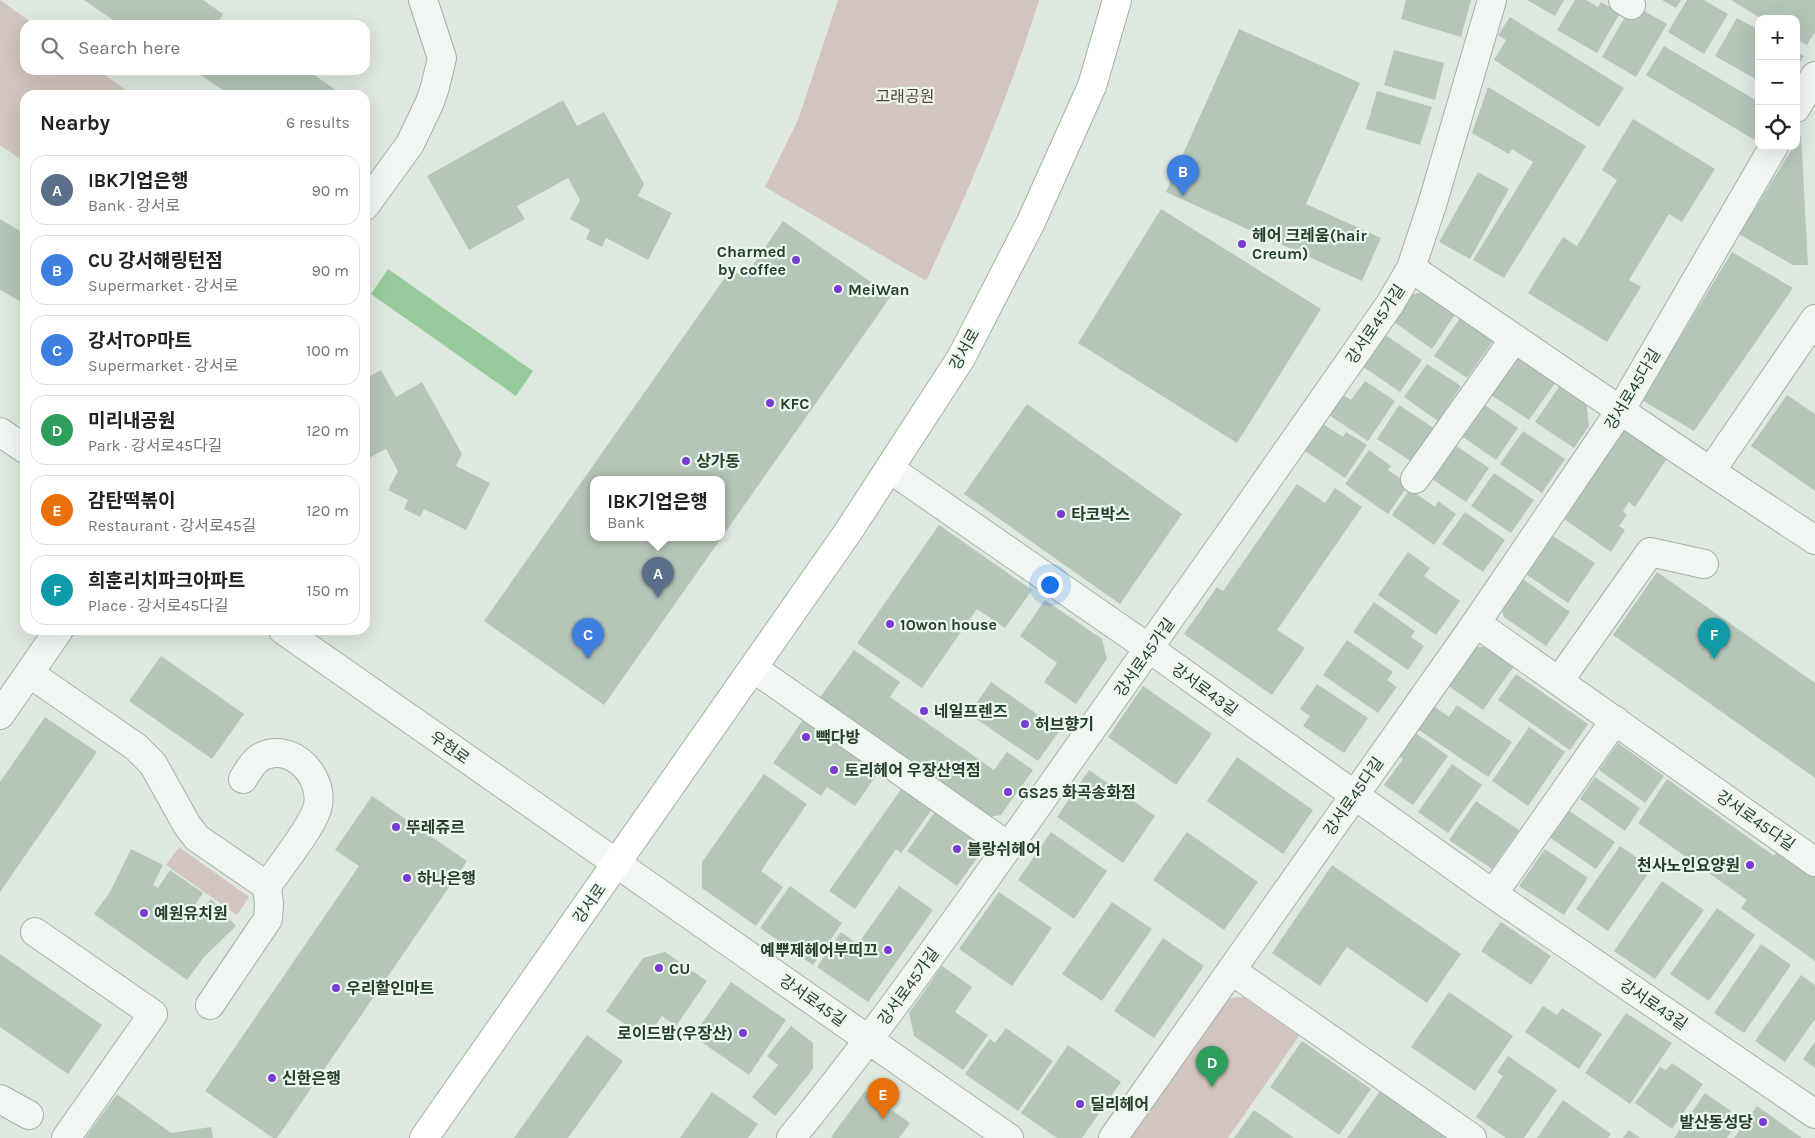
<!DOCTYPE html>
<meta charset="utf-8">
<style>
:root{--surface:#fff;--page:#f6f6f6;--text:#222;--muted:#767676;--line:#e0e0e0;--accent:#793cd3}
body{margin:0;font-family:Karla,"Noto Sans KR",sans-serif;background:var(--page);color:var(--text)}
.controls{position:absolute;right:15px;top:15px;display:grid;overflow:hidden;border-radius:10px;box-shadow:0 5px 20px #0002}
.controls button{width:45px;height:45px;display:grid;place-items:center;padding:0;border:0;border-bottom:1px solid var(--line);background:var(--surface);color:var(--text);font:25px sans-serif}
.you{position:absolute;left:1049px;top:584px;width:18px;height:18px;margin:-12px;border:4px solid #fff;border-radius:50%;background:#1a73e8;box-shadow:0 0 0 8px #1a73e833}
.badge{display:grid;place-items:center;width:32px;height:32px;border-radius:50%;background:var(--accent);color:#fff;font-size:16px;font-weight:700}
.pin{position:absolute;translate:-50% -41px;filter:drop-shadow(0 1px 2px #0008)}
.pin::after{content:'';position:absolute;top:26px;width:18px;height:15px;background:inherit;clip-path:polygon(0 0,100% 0,50% 100%)}
.popup{position:absolute;left:590px;top:476px;width:135px;height:65px;box-sizing:border-box;display:grid;place-content:center;border-radius:10px;background:var(--surface);filter:drop-shadow(0 1px 4px #0005);font-size:16px;white-space:nowrap;color:var(--muted)}
.popup b{font-size:19px;color:var(--text)}
.popup::after{content:'';position:absolute;left:50%;top:100%;margin-left:-10px;border:10px solid transparent;border-top-color:var(--surface)}
.list{margin:0;padding:0;list-style:none}
h2{display:flex;justify-content:space-between;align-items:center;height:65px;margin:0;padding:0 20px;font-size:21px}
h2 small{font-size:16px;font-weight:400;color:var(--muted)}
.list li{display:grid;grid-template-columns:32px 1fr auto;gap:15px;align-items:center;box-sizing:border-box;height:70px;margin:0 10px 10px;padding:0 10px;border:1px solid var(--line);border-radius:15px}
.list b{display:block;font-size:19px;white-space:nowrap}
.list p{margin:0;font-size:16px;white-space:nowrap;color:var(--muted)}
.list em{font-size:16px;font-style:normal;color:var(--muted)}
.icon{flex:none;width:28px;height:28px;fill:none;stroke:currentColor;stroke-width:2;stroke-linecap:round;stroke-linejoin:round}
.map{position:relative;flex:none;width:1815px;height:1138px;overflow:hidden}
.search{position:absolute;background:var(--surface);box-shadow:0 5px 20px #0002;left:20px;top:20px;width:350px;height:55px;display:flex;align-items:center;gap:12px;box-sizing:border-box;padding:0 18px;border-radius:15px;color:var(--muted);font-size:19px}
.panel{position:absolute;background:var(--surface);box-shadow:0 5px 20px #0002;left:20px;top:90px;width:350px;height:545px;border-radius:15px}
.map>svg:first-child{display:block}
.green{fill:#d2c4be}
.water{fill:#97ca9a}
.building{fill:#b5c5b8}
.lines{fill:none;stroke-linecap:round;stroke-linejoin:round}
.minor-casing{stroke:#a3b2a5;stroke-width:30}
.major-casing{stroke:#9db4a0;stroke-width:30}
.minor{stroke:#f1f6f2;stroke-width:28}
.major{stroke:#fff;stroke-width:28}
.poi-dot{fill:#793cd3;stroke:#edf6ee;stroke-width:2}
.labels{text-anchor:middle;stroke-width:4.5;stroke-linejoin:round;paint-order:stroke}
.park-label{font-size:16px;fill:#5c4233;stroke:#edf6ee}
.poi-label{font-size:16px;font-weight:bold;fill:#263f2b;stroke:#edf6ee;text-anchor:start}
.street-label{font-size:16px;fill:#263f2b;stroke:#edf6ee}
</style>
<div class="map">
<svg width="1815" height="1138" viewBox="0 0 1815 1138">
<rect width="100%" height="100%" fill="#dee8df"/>
<path class="green" d="M0 0 35 25H25V70H98L133 95H25V162L0 145Z
M838 0H1039C1009 97 969 190 926 281L765 187 798 120Z
M179 847 249 897 237 915 166 865Z
M1243 997 1299 1036 1228 1138H1124L1223 999Z"/>
<path class="water" d="M388 269 533 371 516 396 371 294Z"/>
<path class="building" d="M84 0H203L223 14 216 25H120Z
M1406 0H1471L1461 37 1401 19Z
M1527 0H1564L1555 16Z
M1575 0H1586L1598 7 1601 2 1620 13 1597 53 1557 30Z
M1662 0H1681L1676 8Z
M1687 0H1704L1728 14 1704 54 1668 32Z
M1731 0H1815V32L1807 45 1796 39V19H1762Z
M1639 8 1667 24 1636 77 1602 57 1626 15 1633 18Z
M1510 17 1624 88 1599 127 1494 60 1506 40 1498 35Z
M1737 18 1759 30V81L1715 56Z
M1239 29 1360 83 1306 204 1381 238 1362 281 1166 192Z
M1664 46 1759 102 1758 142 1646 75Z
M1394 50 1444 63 1435 100 1384 85Z
M1796 52 1804 56 1796 69Z
M202 70H307L343 95H230L199 74Z
M1488 87 1586 146 1504 278 1473 260 1533 162 1512 149 1509 154 1472 133Z
M1377 91 1432 107 1420 145 1366 129Z
M563 100 577 126 604 112 644 184 638 196 672 213 648 260 606 238 602 247 586 239 590 230 570 219 580 200 568 178 517 206 525 219 469 250 427 176Z
M1633 119 1715 169 1682 222 1669 214 1629 280 1641 287 1607 342 1528 293 1563 237 1577 246 1617 180 1602 170Z
M1801 135 1808 265H1793L1739 234 1794 146H1796V142Z
M1478 172 1509 189 1470 259 1439 242Z
M1161 209 1321 309 1237 443 1078 343Z
M0 219 25 234V304L0 290Z
M783 221 891 296 722 537V479H594V537H722L604 705 484 621 731 269 744 278Z
M1732 252 1793 288 1694 431 1642 400Z
M1426 292 1456 313 1432 349 1394 322 1413 294Z
M1462 315 1495 338 1467 378 1434 356Z
M1384 334 1422 360 1400 392 1362 366Z
M1517 357 1555 383 1529 420 1491 395Z
M1427 364 1461 386 1438 421 1404 397Z
M381 370 396 397 422 382 462 454 456 466 490 483 466 530 424 509 420 517 404 509 408 500 388 490 398 471 386 449 365 460V379Z
M1365 381 1395 401 1368 441 1329 415 1343 395 1351 400Z
M1561 384 1586 401 1589 426 1574 448 1535 422Z
M1787 395 1815 414V491L1751 446Z
M1027 404 1182 514 1120 604 964 494Z
M1399 405 1435 429 1412 462 1377 439Z
M1485 405 1518 428 1496 460 1463 437Z
M1323 424 1343 437 1346 432 1367 445 1345 478 1305 451Z
M1622 425 1668 457 1635 507 1629 502 1623 511 1627 515 1619 526 1625 530 1611 552 1560 516Z
M1523 431 1565 459 1542 493 1500 464Z
M1455 445 1489 468 1466 502 1432 479Z
M1369 450 1391 466 1388 470 1409 484 1388 514 1345 484Z
M1494 473 1534 500 1511 533 1471 506Z
M1297 484 1325 503 1335 488 1362 507 1277 630 1305 648 1272 695 1184 634 1217 587 1223 591Z
M1410 489 1435 507 1438 501 1456 514 1434 545 1392 515Z
M1465 512 1505 540 1483 572 1442 544Z
M939 525 1032 590 1005 628 977 609 922 688 857 643Z
M1550 534 1595 563 1568 603 1524 573Z
M1408 552 1430 568 1424 576 1460 601 1436 635 1378 595Z
M1657 572 1815 683V778L1613 635Z
M1521 578 1570 612 1546 646 1504 617 1501 606Z
M1045 600 1102 639 1107 659 1076 704 1044 682 1057 663 1020 636Z
M1374 602 1415 631 1411 637 1424 646 1408 670 1353 632Z
M1347 640 1393 672 1387 680 1397 687 1378 713 1323 675Z
M1469 647H1487L1514 666 1483 710 1444 683Z
M854 650 900 682 890 697 994 770 1007 752 1033 770 1001 815 984 818 818 700Z
M161 656 244 714 212 759 129 701Z
M1516 674 1588 724 1570 750 1498 700Z
M991 682 1060 730 1038 761 969 714Z
M1317 684 1368 718 1344 753 1303 726 1310 716 1300 709Z
M1143 686 1212 734 1176 785 1108 737Z
M1432 705 1449 717 1457 705 1512 742 1488 777 1416 728Z
M45 717 97 752 0 892V782Z
M805 717 880 770 855 806 827 787 821 796 773 763Z
M1529 727 1565 752 1528 806 1492 781Z
M1413 731 1448 756 1413 805 1384 785 1403 759 1397 754Z
M1618 743 1664 776 1645 803 1599 770Z
M1237 757 1313 810 1283 854 1207 801Z
M1452 764 1482 785 1448 833 1418 812Z
M1089 770 1155 816 1123 863 1057 817Z
M764 774 807 804 761 871 783 887 756 926 702 888V862Z
M1595 777 1640 808 1625 831 1580 799Z
M1667 779 1774 856 1779 848 1815 874V961L1741 908 1747 900 1638 823Z
M902 788 932 809 901 853 896 849 855 909 829 891Z
M372 796 467 861 277 1138H273L205 1091 359 866 335 850Z
M1476 801 1519 830 1492 869 1449 840Z
M1568 810 1615 842 1596 869 1549 837Z
M935 812 985 847 957 886 907 851Z
M1051 832 1107 871 1074 919 1018 880Z
M1187 832 1258 882 1224 930 1153 880Z
M1620 846 1652 868 1608 931 1576 909Z
M131 849 163 865 153 885 158 888 170 870 203 893 191 911 196 915 211 899 236 926 204 957 187 980 94 914 110 892Z
M1545 849 1588 878 1564 915 1519 886Z
M1332 865 1461 954 1427 1003 1347 947 1320 986 1272 953Z
M1662 881 1704 910 1655 979 1614 951Z
M790 886 842 923 813 965 760 928Z
M899 886 933 910 868 1002 817 967 841 932 858 944Z
M999 892 1052 928 1012 986 959 949Z
M1112 902 1152 929 1102 1001 1062 974Z
M1717 908 1755 935 1709 1001 1670 974Z
M1501 922 1551 956 1531 985 1481 951Z
M1163 938 1204 966 1154 1038 1114 1011Z
M1761 944 1791 965 1744 1033 1714 1013Z
M665 952 707 981 676 1026 662 1016 646 1039 606 1011 643 958Z
M0 954 102 1025 68 1074 0 1027Z
M942 966 972 987 955 1012 988 1035 963 1070 914 1036 909 1013Z
M1801 975 1815 985V1019L1785 1062 1755 1041Z
M731 982 786 1020 749 1075 693 1036Z
M1449 992 1513 1036 1475 1091 1411 1047Z
M1543 1006 1557 1015 1562 1008 1602 1034 1579 1069 1525 1032Z
M1626 1013 1672 1043 1630 1104 1585 1073Z
M791 1026 813 1043V1069L775 1116 752 1097 778 1065 767 1056Z
M1006 1028 1053 1061 1018 1111 965 1074 990 1039 995 1043Z
M587 1035 623 1061 568 1138H514Z
M1302 1041 1371 1089 1339 1135 1270 1087Z
M1815 1042V1068L1803 1059Z
M1068 1045 1121 1082 1082 1138H1057L1021 1113Z
M1508 1056 1557 1090 1524 1138H1506L1476 1117 1503 1076 1497 1072Z
M1672 1063 1703 1084 1672 1129 1635 1103 1660 1067 1666 1070Z
M865 1091 910 1123 899 1138H833L831 1137Z
M1380 1091 1447 1138H1347Z
M712 1092 758 1124 748 1138H680Z
M1705 1093 1731 1111 1723 1123 1733 1129 1727 1138H1674Z
M117 1094 171 1133 211 1127 213 1138H85Z
M1563 1100 1611 1134 1608 1138H1537Z
M1757 1106 1802 1138H1734Z
M1254 1110 1294 1138H1234Z
M1629 1130 1640 1138H1623Z"/>
<g class="lines">
<g class="minor-casing">
<path id="minor" d="M1623 0 1631 5
M1796 108 1815 76
M365 206 410 144 430 102 435 87 442 58 423 0
M1411 268 1683 453 1815 540
M0 432 25 449
M890 469 1150 649 1493 894 1815 1114
M1711 471 1815 319
M1415 479 1514 339
M1476 623 1815 862
M283 630 1009 1138
M753 668 1008 846
M29 673 136 747 153 764 187 825 197 838 267 886
M1559 681 1650 552 1704 564
M0 715 59 630
M1493 894 1615 720
M35 932 153 1014 66 1138
M1231 970 1472 1138
M210 1005 268 919 269 904 267 886C279 868 315 824 318 805 323 776 293 743 263 756 254 760 248 771 243 779
M0 1099 29 1115
M791 1138C871 1041 943 938 1016 836 1142 659 1266 482 1390 304L1411 268 1432 205 1492 0
M1113 1138 1476 623 1620 411 1774 146"/>
</g>
<g class="major-casing">
<path id="major" d="M424 1138 848 532 961 358 1031 222 1092 86 1117 0"/>
</g>
<use href="#minor" class="minor"/>
<use href="#major" class="major"/>
</g>
<g class="poi-dot">
<circle cx="1242" cy="244" r="5"/>
<circle cx="796" cy="260" r="5"/>
<circle cx="838" cy="289" r="5"/>
<circle cx="770" cy="403" r="5"/>
<circle cx="686" cy="461" r="5"/>
<circle cx="1061" cy="514" r="5"/>
<circle cx="890" cy="624" r="5"/>
<circle cx="924" cy="711" r="5"/>
<circle cx="1025" cy="724" r="5"/>
<circle cx="806" cy="737" r="5"/>
<circle cx="834" cy="770" r="5"/>
<circle cx="1008" cy="792" r="5"/>
<circle cx="396" cy="827" r="5"/>
<circle cx="957" cy="849" r="5"/>
<circle cx="1750" cy="865" r="5"/>
<circle cx="407" cy="878" r="5"/>
<circle cx="144" cy="913" r="5"/>
<circle cx="888" cy="950" r="5"/>
<circle cx="659" cy="968" r="5"/>
<circle cx="336" cy="988" r="5"/>
<circle cx="743" cy="1033" r="5"/>
<circle cx="272" cy="1078" r="5"/>
<circle cx="1080" cy="1104" r="5"/>
<circle cx="1763" cy="1122" r="5"/>
</g>
<g class="labels">
<g class="park-label">
<text x="905" y="102">고래공원</text>
</g>
<g class="poi-label">
<text x="1252" y="241">헤어 크레움(hair<tspan x="1252" dy="18">Creum)</tspan></text>
<text x="786" y="257" text-anchor="end">Charmed<tspan x="786" dy="18">by coffee</tspan></text>
<text x="848" y="295">MeiWan</text>
<text x="780" y="409">KFC</text>
<text x="696" y="467">상가동</text>
<text x="1071" y="520">타코박스</text>
<text x="900" y="630">10won house</text>
<text x="934" y="717">네일프렌즈</text>
<text x="1035" y="730">허브향기</text>
<text x="816" y="743">빽다방</text>
<text x="844" y="776">토리헤어 우장산역점</text>
<text x="1018" y="798">GS25 화곡송화점</text>
<text x="406" y="833">뚜레쥬르</text>
<text x="967" y="855">블랑쉬헤어</text>
<text x="1740" y="871" text-anchor="end">천사노인요양원</text>
<text x="417" y="884">하나은행</text>
<text x="154" y="919">예원유치원</text>
<text x="878" y="956" text-anchor="end">예뿌제헤어부띠끄</text>
<text x="669" y="974">CU</text>
<text x="346" y="994">우리할인마트</text>
<text x="733" y="1039" text-anchor="end">로이드밤(우장산)</text>
<text x="282" y="1084">신한은행</text>
<text x="1090" y="1110">딜리헤어</text>
<text x="1753" y="1128" text-anchor="end">발산동성당</text>
</g>
<g class="street-label">
<text transform="translate(1375 324) rotate(-56)" y="6">강서로45가길</text>
<text transform="translate(964 349) rotate(-61)" y="6">강서로</text>
<text transform="translate(1632 389) rotate(-59)" y="6">강서로45다길</text>
<text transform="translate(1144 657) rotate(-55)" y="6">강서로45가길</text>
<text transform="translate(1205 689) rotate(36)" y="6">강서로43길</text>
<text transform="translate(450 747) rotate(35)" y="6">우현로</text>
<text transform="translate(1353 796) rotate(-55)" y="6">강서로45다길</text>
<text transform="translate(1756 820) rotate(35)" y="6">강서로45다길</text>
<text transform="translate(589 903) rotate(-55)" y="6">강서로</text>
<text transform="translate(908 986) rotate(-54)" y="6">강서로45가길</text>
<text transform="translate(813 1000) rotate(35)" y="6">강서로45길</text>
<text transform="translate(1654 1004) rotate(34)" y="6">강서로43길</text>
</g>
</g>
</svg>
<div class="controls">
<button>+</button>
<button>−</button>
<button><svg class="icon" aria-label="locate" viewBox="0 0 24 24"><circle cx="12" cy="12" r="6"/><path d="M12 2v4M12 18v4M2 12h4M18 12h4"/></svg></button>
</div>
<div class="you"></div>
<div class="pin badge" style="left:658px;top:598px;background:#5c6f8a">A</div>
<div class="popup"><b>IBK기업은행</b>Bank</div>
<div class="pin badge" style="left:1183px;top:196px;background:#3f7fe0">B</div>
<div class="pin badge" style="left:588px;top:659px;background:#3f7fe0">C</div>
<div class="pin badge" style="left:1212px;top:1087px;background:#2e9e5b">D</div>
<div class="pin badge" style="left:883px;top:1119px;background:#e8710a">E</div>
<div class="pin badge" style="left:1714px;top:659px;background:#0f9aa8">F</div>
<div class="search"><svg class="icon" aria-label="search" viewBox="0 0 24 24"><circle cx="10" cy="10" r="6"/><path d="M15 15l6 6"/></svg>Search here</div>
<section class="panel">
<h2>Nearby<small>6 results</small></h2>
<ul class="list">
<li><span class="badge" style="background:#5c6f8a">A</span><div><b>IBK기업은행</b><p>Bank · 강서로</p></div><em>90 m</em></li>
<li><span class="badge" style="background:#3f7fe0">B</span><div><b>CU 강서해링턴점</b><p>Supermarket · 강서로</p></div><em>90 m</em></li>
<li><span class="badge" style="background:#3f7fe0">C</span><div><b>강서TOP마트</b><p>Supermarket · 강서로</p></div><em>100 m</em></li>
<li><span class="badge" style="background:#2e9e5b">D</span><div><b>미리내공원</b><p>Park · 강서로45다길</p></div><em>120 m</em></li>
<li><span class="badge" style="background:#e8710a">E</span><div><b>감탄떡볶이</b><p>Restaurant · 강서로45길</p></div><em>120 m</em></li>
<li><span class="badge" style="background:#0f9aa8">F</span><div><b>희훈리치파크아파트</b><p>Place · 강서로45다길</p></div><em>150 m</em></li>
</ul>
</section>
</div>
